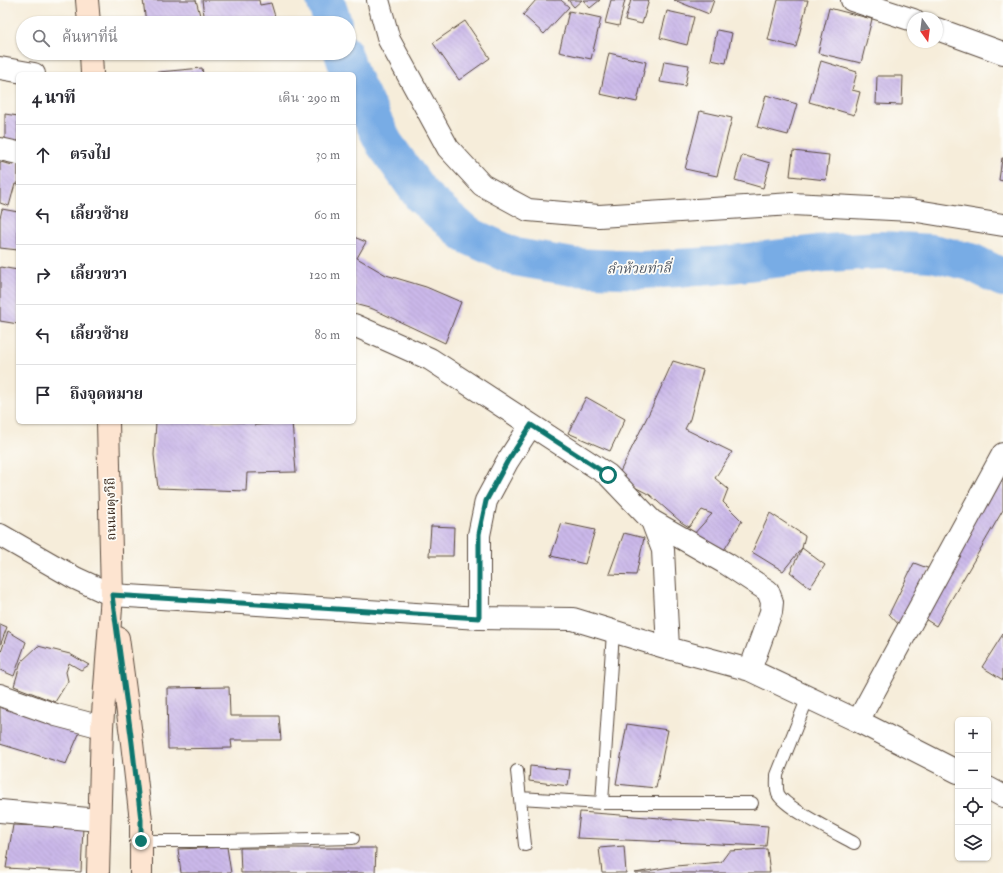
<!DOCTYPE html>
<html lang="th">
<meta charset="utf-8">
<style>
:root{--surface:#fff;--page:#f2f2f3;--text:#2b2b33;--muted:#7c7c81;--line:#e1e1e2}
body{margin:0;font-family:"IM FELL Double Pica","Noto Serif Thai",serif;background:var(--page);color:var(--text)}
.controls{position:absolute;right:12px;bottom:12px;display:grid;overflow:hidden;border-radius:6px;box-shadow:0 1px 3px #0004}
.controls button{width:36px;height:36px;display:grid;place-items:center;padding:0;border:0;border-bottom:1px solid var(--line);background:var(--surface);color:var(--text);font:20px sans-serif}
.compass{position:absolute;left:907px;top:12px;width:36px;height:36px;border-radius:50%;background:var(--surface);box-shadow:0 1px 3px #0004;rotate:166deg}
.stop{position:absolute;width:12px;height:12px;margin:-9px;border:3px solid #0f766e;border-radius:50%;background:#fff}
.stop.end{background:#0f766e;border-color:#fff;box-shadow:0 1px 4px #0008}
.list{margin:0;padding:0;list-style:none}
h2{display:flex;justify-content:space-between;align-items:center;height:52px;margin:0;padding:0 16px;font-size:17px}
h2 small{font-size:13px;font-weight:400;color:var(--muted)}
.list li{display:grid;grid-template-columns:26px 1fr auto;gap:12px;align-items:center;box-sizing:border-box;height:60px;padding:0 16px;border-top:1px solid var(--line)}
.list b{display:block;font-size:15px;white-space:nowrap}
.list em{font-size:13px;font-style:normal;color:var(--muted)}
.icon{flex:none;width:22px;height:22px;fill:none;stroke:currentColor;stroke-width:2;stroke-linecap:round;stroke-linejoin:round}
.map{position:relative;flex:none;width:1003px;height:873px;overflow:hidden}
.search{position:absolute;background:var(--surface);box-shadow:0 1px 3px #0004;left:16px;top:16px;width:340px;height:44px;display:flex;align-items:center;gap:10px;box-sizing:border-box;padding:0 14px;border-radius:22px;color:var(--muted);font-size:15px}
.panel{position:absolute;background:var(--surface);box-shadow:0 1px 3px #0004;left:16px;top:72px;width:340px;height:352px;border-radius:6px}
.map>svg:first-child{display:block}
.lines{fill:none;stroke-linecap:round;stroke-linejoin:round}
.river{stroke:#78ace5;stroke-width:38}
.building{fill:url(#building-back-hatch)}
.service-casing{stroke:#57473a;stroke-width:14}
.minor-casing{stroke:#57473a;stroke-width:24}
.secondary-casing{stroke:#57473a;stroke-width:24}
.service{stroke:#fff;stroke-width:12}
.minor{stroke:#fff;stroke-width:22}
.secondary{stroke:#fde4d0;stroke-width:22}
.route{stroke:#0f766e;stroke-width:5}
.labels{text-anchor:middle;stroke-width:3.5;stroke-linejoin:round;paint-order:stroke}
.street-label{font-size:13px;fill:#3b2a1e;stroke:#fdfcf7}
.water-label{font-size:14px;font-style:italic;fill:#505864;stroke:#fdfcf7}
</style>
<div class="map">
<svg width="1003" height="873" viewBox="0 0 1003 873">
<defs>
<pattern id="building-back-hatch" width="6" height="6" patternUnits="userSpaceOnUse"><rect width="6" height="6" fill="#cab8e9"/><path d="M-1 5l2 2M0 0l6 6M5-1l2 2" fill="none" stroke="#ae9ec7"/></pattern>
</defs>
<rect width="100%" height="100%" fill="#fdfcf7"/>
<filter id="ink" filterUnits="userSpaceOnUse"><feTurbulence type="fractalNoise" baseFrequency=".025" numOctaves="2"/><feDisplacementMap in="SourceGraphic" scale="8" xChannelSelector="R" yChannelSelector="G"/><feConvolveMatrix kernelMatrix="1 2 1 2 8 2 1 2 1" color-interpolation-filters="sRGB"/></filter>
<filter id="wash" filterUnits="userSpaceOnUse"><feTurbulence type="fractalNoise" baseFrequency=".012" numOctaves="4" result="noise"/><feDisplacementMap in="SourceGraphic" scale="16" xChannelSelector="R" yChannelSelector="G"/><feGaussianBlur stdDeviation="0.9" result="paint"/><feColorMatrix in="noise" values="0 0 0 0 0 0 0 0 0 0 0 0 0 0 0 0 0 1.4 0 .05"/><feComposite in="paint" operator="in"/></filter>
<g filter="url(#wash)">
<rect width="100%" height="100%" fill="#f6edda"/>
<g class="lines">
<path class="river" d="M325 0 333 23
M343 53 350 74
M354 82 384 143 422 196 467 235 515 257 573 267 643 270 714 266 826 253 882 250 932 253 971 262 1003 278"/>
</g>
<g id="blocks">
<path class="building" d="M143 0H196L202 23H162L161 20 146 23Z
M202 0H259L260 5 271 3 277 23H205Z
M536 0H561L569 7 544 34 523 15Z
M568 0H582L574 7Z
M583 0H600L590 8Z
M611 0H625L619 26 605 23Z
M631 0H649L642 24 625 20Z
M674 0H714L709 14Z
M778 0H808L796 47 768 40Z
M829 8 872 19 861 63 818 53Z
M569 11 601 18 591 59 559 52Z
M667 11 694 17 687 45 660 38Z
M465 21 490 58 459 80 433 43Z
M717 30 732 33 726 63 711 60Z
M609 53 646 62 637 102 600 94Z
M664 61 689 65 685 86 660 82Z
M821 61 857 72 852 90 860 92 854 115 809 102Z
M202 68 203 74H148V73Z
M877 76H903L902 105 876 104Z
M766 95 797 104 788 135 757 127Z
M700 111 732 118 717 176 685 169Z
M5 114 18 116V145L5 143Z
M793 151 829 155 826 180 790 176Z
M742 155 770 163 763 188 735 180Z
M1002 158H1003V181L999 180Z
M13 161 18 162V185L15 184 9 206 0 203V162L13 165Z
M2 209 18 212V250L0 248V218Z
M354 237 366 242 357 258 386 275 426 287 461 302 445 343 373 309 354 304Z
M0 267 18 270V324L0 321Z
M673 361 703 370 690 419 685 429 732 452 715 478 728 489 723 502 742 521 721 555 692 536 712 514 702 510 689 527 681 522 650 495 617 478 653 405Z
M586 397 625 419 610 451 568 433Z
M156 422H255V425L292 422 296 472 247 473 246 491 158 488 154 455Z
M1003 454V510L936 626 917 614Z
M770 513 805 536 802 548 825 565 810 588 790 572 802 548 783 571 752 552Z
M562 523 595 530 585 564 551 556Z
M431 526 454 527 453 556H429Z
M624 533 644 538 636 575 609 574Z
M914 563 930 569 900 626 889 614Z
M0 624 7 627 0 646Z
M8 631 26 642 14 676 0 670V655Z
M1003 634V680L982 667Z
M38 646 70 654 89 665 81 670 69 663 66 672 68 681 55 702 14 686 21 662Z
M229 687 230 716H279L281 740H231L232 748 168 749 167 688Z
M0 704 82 727 66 764 0 744Z
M627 724 668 730 656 788 616 784Z
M530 766 570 770 568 786 529 781Z
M580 812 768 826 766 846 577 838Z
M13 825 83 827 81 872 6 868Z
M624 846 626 873H602L599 848Z
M227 847 231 873H181L178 849Z
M240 848H376L375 873H241Z
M767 849 770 873H635L676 866 721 862 729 851Z"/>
</g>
</g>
<g filter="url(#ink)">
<use href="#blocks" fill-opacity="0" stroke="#57473a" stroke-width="1"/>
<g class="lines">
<g class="service-casing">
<path id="service" d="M808 697 777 775C777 781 776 788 778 794 785 808 838 834 854 843
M517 771 525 845
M520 798 602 803H752
M602 803 613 632
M141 841H224L353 838"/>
</g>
<g class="minor-casing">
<path id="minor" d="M378 0 389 40 448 148 482 185 528 210 599 216 792 204 911 210 1003 225
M852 0 913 20
M937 29 1003 53
M0 68 34 74
M0 149 18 153
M354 325 430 359 608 475 652 521 663 550 668 648
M652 521 727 564 768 591 772 602 771 612 750 670
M0 535 75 578 112 595 479 618 573 619 668 648 750 670 858 721 958 772
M479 618V535L486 501 507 462 531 425
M0 695 56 715 102 727
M858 721 1003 454
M988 788 1003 796
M0 811 99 820"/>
</g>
<g class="secondary-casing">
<path id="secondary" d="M87 0 89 23
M91 53 92 74
M118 638 132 743 141 821V873
M98 873 102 727 112 595 108 422"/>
</g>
<use href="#service" class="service"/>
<use href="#minor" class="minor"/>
<use href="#secondary" class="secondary"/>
</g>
</g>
<g class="lines" filter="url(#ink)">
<path class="route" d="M141 841V820L132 743 112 595 479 618V534L486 501 507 462 531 425 608 475"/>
</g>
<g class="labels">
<g class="street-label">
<text transform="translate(110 509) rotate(-91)" y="5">ถนนผดุงวิถี</text>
</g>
<g class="water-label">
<text transform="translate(639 268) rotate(-1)" y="5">ลำห้วยท่าลี่</text>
</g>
</g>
</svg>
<div class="controls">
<button>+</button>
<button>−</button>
<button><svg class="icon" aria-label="locate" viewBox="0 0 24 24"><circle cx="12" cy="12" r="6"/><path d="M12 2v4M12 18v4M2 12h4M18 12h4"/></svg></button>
<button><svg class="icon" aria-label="layers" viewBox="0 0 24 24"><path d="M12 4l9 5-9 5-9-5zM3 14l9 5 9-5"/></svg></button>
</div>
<svg class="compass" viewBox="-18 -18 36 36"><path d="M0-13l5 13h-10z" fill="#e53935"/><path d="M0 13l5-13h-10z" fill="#7c7c81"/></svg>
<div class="stop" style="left:608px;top:475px"></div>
<div class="stop end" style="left:141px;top:841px"></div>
<div class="search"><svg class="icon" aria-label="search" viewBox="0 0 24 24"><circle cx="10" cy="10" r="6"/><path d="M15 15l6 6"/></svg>ค้นหาที่นี่</div>
<section class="panel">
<h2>4 นาที<small>เดิน · 290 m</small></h2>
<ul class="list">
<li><svg class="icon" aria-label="ahead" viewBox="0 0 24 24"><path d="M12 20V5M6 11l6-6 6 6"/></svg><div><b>ตรงไป</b></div><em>30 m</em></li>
<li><svg class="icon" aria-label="left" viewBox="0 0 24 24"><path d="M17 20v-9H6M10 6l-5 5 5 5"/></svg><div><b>เลี้ยวซ้าย</b></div><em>60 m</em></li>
<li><svg class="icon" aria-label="right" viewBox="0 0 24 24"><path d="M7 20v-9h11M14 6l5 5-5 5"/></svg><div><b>เลี้ยวขวา</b></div><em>120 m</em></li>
<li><svg class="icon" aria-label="left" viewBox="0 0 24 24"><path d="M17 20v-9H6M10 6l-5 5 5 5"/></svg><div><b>เลี้ยวซ้าย</b></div><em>80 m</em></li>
<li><svg class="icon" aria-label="arrive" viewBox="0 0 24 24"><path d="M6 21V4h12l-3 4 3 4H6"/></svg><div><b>ถึงจุดหมาย</b></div></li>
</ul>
</section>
</div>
